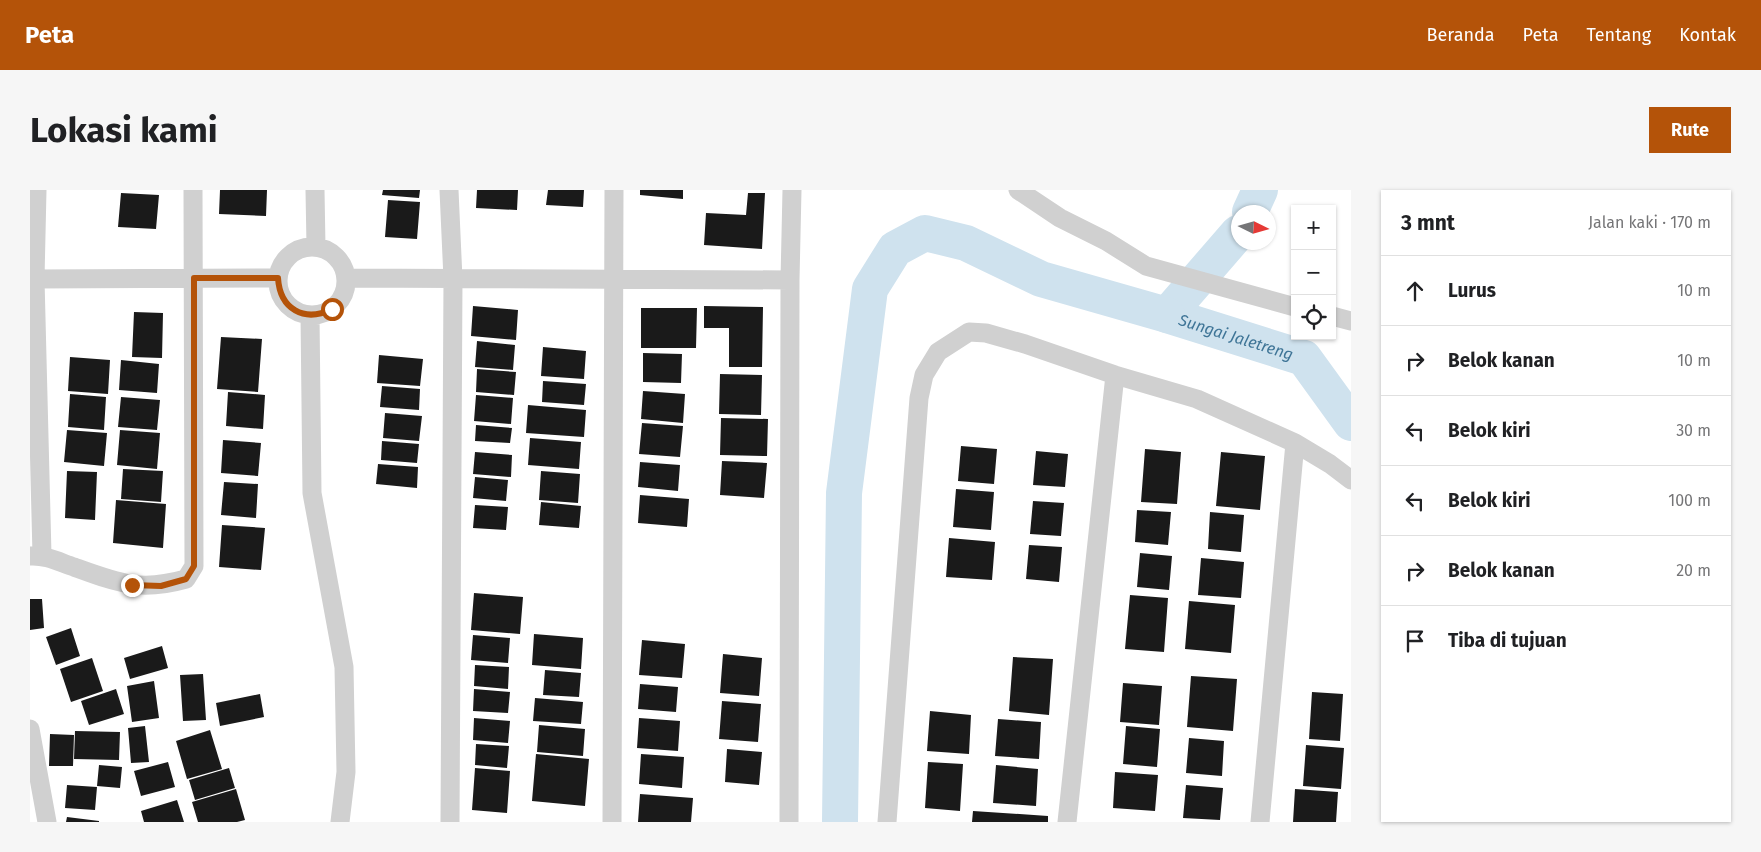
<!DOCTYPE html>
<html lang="id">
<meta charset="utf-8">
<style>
:root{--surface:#fff;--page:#f6f6f6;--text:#202124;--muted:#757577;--line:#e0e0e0;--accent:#b45309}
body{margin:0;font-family:"Fira Sans",sans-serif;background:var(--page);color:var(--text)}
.controls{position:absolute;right:15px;top:15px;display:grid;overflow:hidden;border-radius:0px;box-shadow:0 1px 4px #0004}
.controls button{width:45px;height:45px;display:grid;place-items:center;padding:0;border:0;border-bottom:1px solid var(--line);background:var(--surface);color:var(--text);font:25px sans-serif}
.compass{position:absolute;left:1201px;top:15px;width:45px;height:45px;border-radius:50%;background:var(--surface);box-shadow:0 1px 4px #0004;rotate:95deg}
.stop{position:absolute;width:15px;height:15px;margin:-11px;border:4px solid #b45309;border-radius:50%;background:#fff}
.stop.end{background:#b45309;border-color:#fff;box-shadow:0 1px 5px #0008}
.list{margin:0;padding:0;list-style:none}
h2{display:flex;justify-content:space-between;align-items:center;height:65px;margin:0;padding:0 20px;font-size:21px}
h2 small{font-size:16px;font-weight:400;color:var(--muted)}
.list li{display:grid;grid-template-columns:32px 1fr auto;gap:15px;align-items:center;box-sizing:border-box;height:70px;padding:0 20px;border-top:1px solid var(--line)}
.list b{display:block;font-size:19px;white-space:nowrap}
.list em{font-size:16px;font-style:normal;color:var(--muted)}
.icon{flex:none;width:28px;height:28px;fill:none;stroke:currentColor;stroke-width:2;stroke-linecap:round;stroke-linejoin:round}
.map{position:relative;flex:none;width:1321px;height:632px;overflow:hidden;border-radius:0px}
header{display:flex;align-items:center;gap:30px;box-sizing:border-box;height:70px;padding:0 25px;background:var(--accent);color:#fff}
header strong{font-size:24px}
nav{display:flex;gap:28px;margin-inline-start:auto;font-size:18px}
.intro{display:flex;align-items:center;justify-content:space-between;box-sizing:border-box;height:120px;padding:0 30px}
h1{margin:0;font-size:35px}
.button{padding:12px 22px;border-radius:0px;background:var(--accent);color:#fff;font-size:18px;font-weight:700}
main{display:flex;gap:30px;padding:0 30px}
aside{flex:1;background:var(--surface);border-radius:0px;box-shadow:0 1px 4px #0004}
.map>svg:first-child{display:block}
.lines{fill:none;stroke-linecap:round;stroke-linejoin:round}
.river{stroke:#cfe2ee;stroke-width:36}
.building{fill:#1a1a1a}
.minor{stroke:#d0d0d0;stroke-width:19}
.route{stroke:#b45309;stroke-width:6}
.labels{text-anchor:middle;stroke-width:5;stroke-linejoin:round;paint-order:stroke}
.water-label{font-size:16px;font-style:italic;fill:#3f7597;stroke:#fff}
</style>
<header>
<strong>Peta</strong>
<nav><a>Beranda</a><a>Peta</a><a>Tentang</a><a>Kontak</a></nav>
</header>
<div class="intro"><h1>Lokasi kami</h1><a class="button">Rute</a></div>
<main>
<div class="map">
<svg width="1321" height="632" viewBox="0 0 1321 632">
<rect width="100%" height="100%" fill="#fff"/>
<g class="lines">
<g class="river">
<path d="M1220 22 1230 0"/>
<path id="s1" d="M1208 43 1137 125 1274 168 1321 233"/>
<path d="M810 632 814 303 840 99 865 59 895 43 936 53 1011 89 1137 125"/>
</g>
</g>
<path class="building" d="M190 0H237L236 26 189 24Z
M353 0H390L389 8 352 5Z
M447 0H488L487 20 446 18Z
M518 0H554L553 17 516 15Z
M610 0H653V9L610 5Z
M91 3 129 5 126 39 88 37Z
M718 3H735L732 59 674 55 676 23 716 25Z
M358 10 390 12 387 49 355 47Z
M443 116 488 120 486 150 441 146Z
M674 116 733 117 732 177H699V138H674Z
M611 118H667L666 158H611Z
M104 122 133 123 132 168 102 167Z
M191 147 232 149 228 202 187 199Z
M447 151 485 155 483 180 445 177Z
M513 157 556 161 554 189 511 186Z
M613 163 652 164 651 193 613 192Z
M349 165 393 169 390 196 347 193Z
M40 167 80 170 78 204 38 201Z
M91 170 129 174 127 203 89 200Z
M447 179 486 182 484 205 446 202Z
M690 184 732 185 731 225 689 224Z
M513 191 556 194 554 215 512 212Z
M352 196 390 199 389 220 350 217Z
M613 201 655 204 653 233 611 229Z
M198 202 235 205 233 239 196 236Z
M40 204 76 207 74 240 38 237Z
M446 205 483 208 481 234 444 231Z
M91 207 130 210 127 240 88 237Z
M498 215 556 220 554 247 496 243Z
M355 223 392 226 389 251 353 248Z
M691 228 738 229 737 266 690 265Z
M612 233 653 236 650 267 609 264Z
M446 235 482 238 480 253 445 251Z
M37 240 77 243 74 276 34 272Z
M90 240 130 243 127 279 87 275Z
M500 248 551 252 549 279 498 275Z
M193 250 231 253 228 286 191 283Z
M352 251 389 254 387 273 351 270Z
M931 256 967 259 964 294 928 291Z
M1115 259 1151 262 1147 314 1111 312Z
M1006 261 1038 264 1035 297 1003 295Z
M445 262 482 265 481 287 443 284Z
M1191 262 1235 266 1230 320 1186 316Z
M692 271 737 273 734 308 690 305Z
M610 272 650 275 648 301 608 297Z
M348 274 388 277 387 298 346 294Z
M93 279 133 281 131 312 91 309Z
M37 281 67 282 65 330 35 328Z
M511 281 550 284 548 313 509 310Z
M445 287 478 290 476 311 443 308Z
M194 292 228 294 226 328 191 325Z
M926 299 964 302 961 340 923 337Z
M610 305 659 309 657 337 608 333Z
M86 310 136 314 133 358 83 353Z
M1003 311 1034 313 1031 346 1000 344Z
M511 312 551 316 549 338 509 335Z
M445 315 478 317 476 340 443 338Z
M1107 320 1141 322 1138 355 1105 352Z
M1180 322 1214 325 1211 362 1178 359Z
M192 335 235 338 231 380 189 377Z
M919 348 965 352 962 390 916 387Z
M999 355 1032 357 1029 392 996 389Z
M1110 363 1142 366 1139 400 1107 397Z
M1171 368 1214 372 1211 408 1168 405Z
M444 403 493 407 490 444 441 440Z
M1100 405 1138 408 1134 462 1095 459Z
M0 409H12L14 438 0 440Z
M1159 411 1205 415 1201 463 1155 459Z
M41 438 50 466 26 475 16 447Z
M504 444 553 448 551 479 502 475Z
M443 445 480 448 478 473 441 470Z
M612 450 655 454 652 488 609 485Z
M132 456 138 478 100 489 94 468Z
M693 464 732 468 729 506 690 503Z
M983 467 1023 469 1019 525 979 521Z
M62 468 73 501 41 512 30 479Z
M445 475 479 477 478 499 444 496Z
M515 480 551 483 549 507 513 505Z
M173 484 176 530 153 531 150 485Z
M1161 486 1207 489 1203 541 1157 537Z
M124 491 129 528 102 532 97 496Z
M1093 493 1132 496 1129 535 1090 532Z
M610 494 648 497 646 522 608 519Z
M86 499 94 524 59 535 51 511Z
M444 499 480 502 478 523 443 521Z
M1282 502 1313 504 1310 551 1279 549Z
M230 504 234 527 190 536 186 513Z
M505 508 553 512 551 534 503 531Z
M692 511 731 514 728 552 689 549Z
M900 521 941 525 939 564 897 561Z
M444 528 480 531 478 553 443 550Z
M609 528 650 531 648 561 607 558Z
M968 529 1011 532 1009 569 965 566Z
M509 535 555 539 553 566 507 562Z
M115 536 119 572 101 573 98 538Z
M1096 536 1130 539 1127 577 1093 574Z
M180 540 192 579 157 589 146 551Z
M45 541 90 542 89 570 44 569Z
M20 544 44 545 43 576H19Z
M1159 548 1194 551 1192 586 1156 583Z
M446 554 479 556 477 578 445 575Z
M1276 555 1314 558 1311 599 1273 596Z
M697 559 732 562 729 595 695 592Z
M506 564 559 569 555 616 502 611Z
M611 564 654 567 652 598 609 594Z
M138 572 145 597 111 606 104 581Z
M898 572 933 574 930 621 895 618Z
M69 575 92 577 90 598 67 596Z
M966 575 1008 579 1006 616 963 613Z
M199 578 205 598 165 610 159 590Z
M445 578 480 581 477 623 442 620Z
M1085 582 1128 585 1125 621 1083 618Z
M37 595 67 597 65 620 35 618Z
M1156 595 1193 598 1190 630 1153 628Z
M206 599 215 630 207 632H168L162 612Z
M1265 599 1308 602 1306 632H1263Z
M610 604 663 608 661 632H608Z
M147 610 154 632H114L111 621Z
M943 621 1018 626V632H942Z
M37 627 69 631V632H36Z"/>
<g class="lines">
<path class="minor" d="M7 0 5 89 12 365
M285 0 286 56
M419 0 423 89 420 632
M988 0 1030 28 1076 51 1116 76 1265 117
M248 91a34 34 0 1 1 68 0a34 34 0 1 1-68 0Z
M316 88 760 90
M5 89 248 88
M280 125 282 303 314 477 316 582 310 632
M1302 126 1321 131
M0 366C16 365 29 372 44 377 88 393 110 402 156 389L164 376 163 0
M0 539 17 632
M582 632 584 0
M759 632 760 90 762 0
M857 632 889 208 894 185 908 162 939 142 956 143 995 154 1085 185 1167 209 1265 253 1300 274 1321 290
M1037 632 1085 185
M1230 632 1265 253"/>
</g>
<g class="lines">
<path class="route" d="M102 395 131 396 156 389 164 376V88H248C250 119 274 133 302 119"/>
</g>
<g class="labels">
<g class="water-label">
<text dy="6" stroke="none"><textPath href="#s1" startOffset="181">Sungai Jaletreng</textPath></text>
</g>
</g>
</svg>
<div class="controls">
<button>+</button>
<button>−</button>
<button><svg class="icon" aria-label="locate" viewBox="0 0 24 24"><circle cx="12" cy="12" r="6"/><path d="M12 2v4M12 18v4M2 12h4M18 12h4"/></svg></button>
</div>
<svg class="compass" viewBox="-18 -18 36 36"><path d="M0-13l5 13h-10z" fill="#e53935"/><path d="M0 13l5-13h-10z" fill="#757577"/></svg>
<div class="stop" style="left:302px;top:119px"></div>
<div class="stop end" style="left:102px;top:395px"></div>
</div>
<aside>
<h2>3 mnt<small>Jalan kaki · 170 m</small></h2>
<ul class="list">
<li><svg class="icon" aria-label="ahead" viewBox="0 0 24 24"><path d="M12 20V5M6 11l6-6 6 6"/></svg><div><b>Lurus</b></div><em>10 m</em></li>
<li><svg class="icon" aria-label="right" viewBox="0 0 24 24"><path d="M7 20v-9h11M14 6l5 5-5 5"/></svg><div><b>Belok kanan</b></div><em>10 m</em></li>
<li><svg class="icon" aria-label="left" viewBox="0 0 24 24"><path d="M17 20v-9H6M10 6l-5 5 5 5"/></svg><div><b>Belok kiri</b></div><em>30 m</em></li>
<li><svg class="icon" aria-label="left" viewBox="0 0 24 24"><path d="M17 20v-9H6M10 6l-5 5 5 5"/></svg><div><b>Belok kiri</b></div><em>100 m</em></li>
<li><svg class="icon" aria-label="right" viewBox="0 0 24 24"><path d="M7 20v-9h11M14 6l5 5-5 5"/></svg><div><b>Belok kanan</b></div><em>20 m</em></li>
<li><svg class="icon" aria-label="arrive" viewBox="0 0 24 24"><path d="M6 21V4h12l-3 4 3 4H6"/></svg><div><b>Tiba di tujuan</b></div></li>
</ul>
</aside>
</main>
